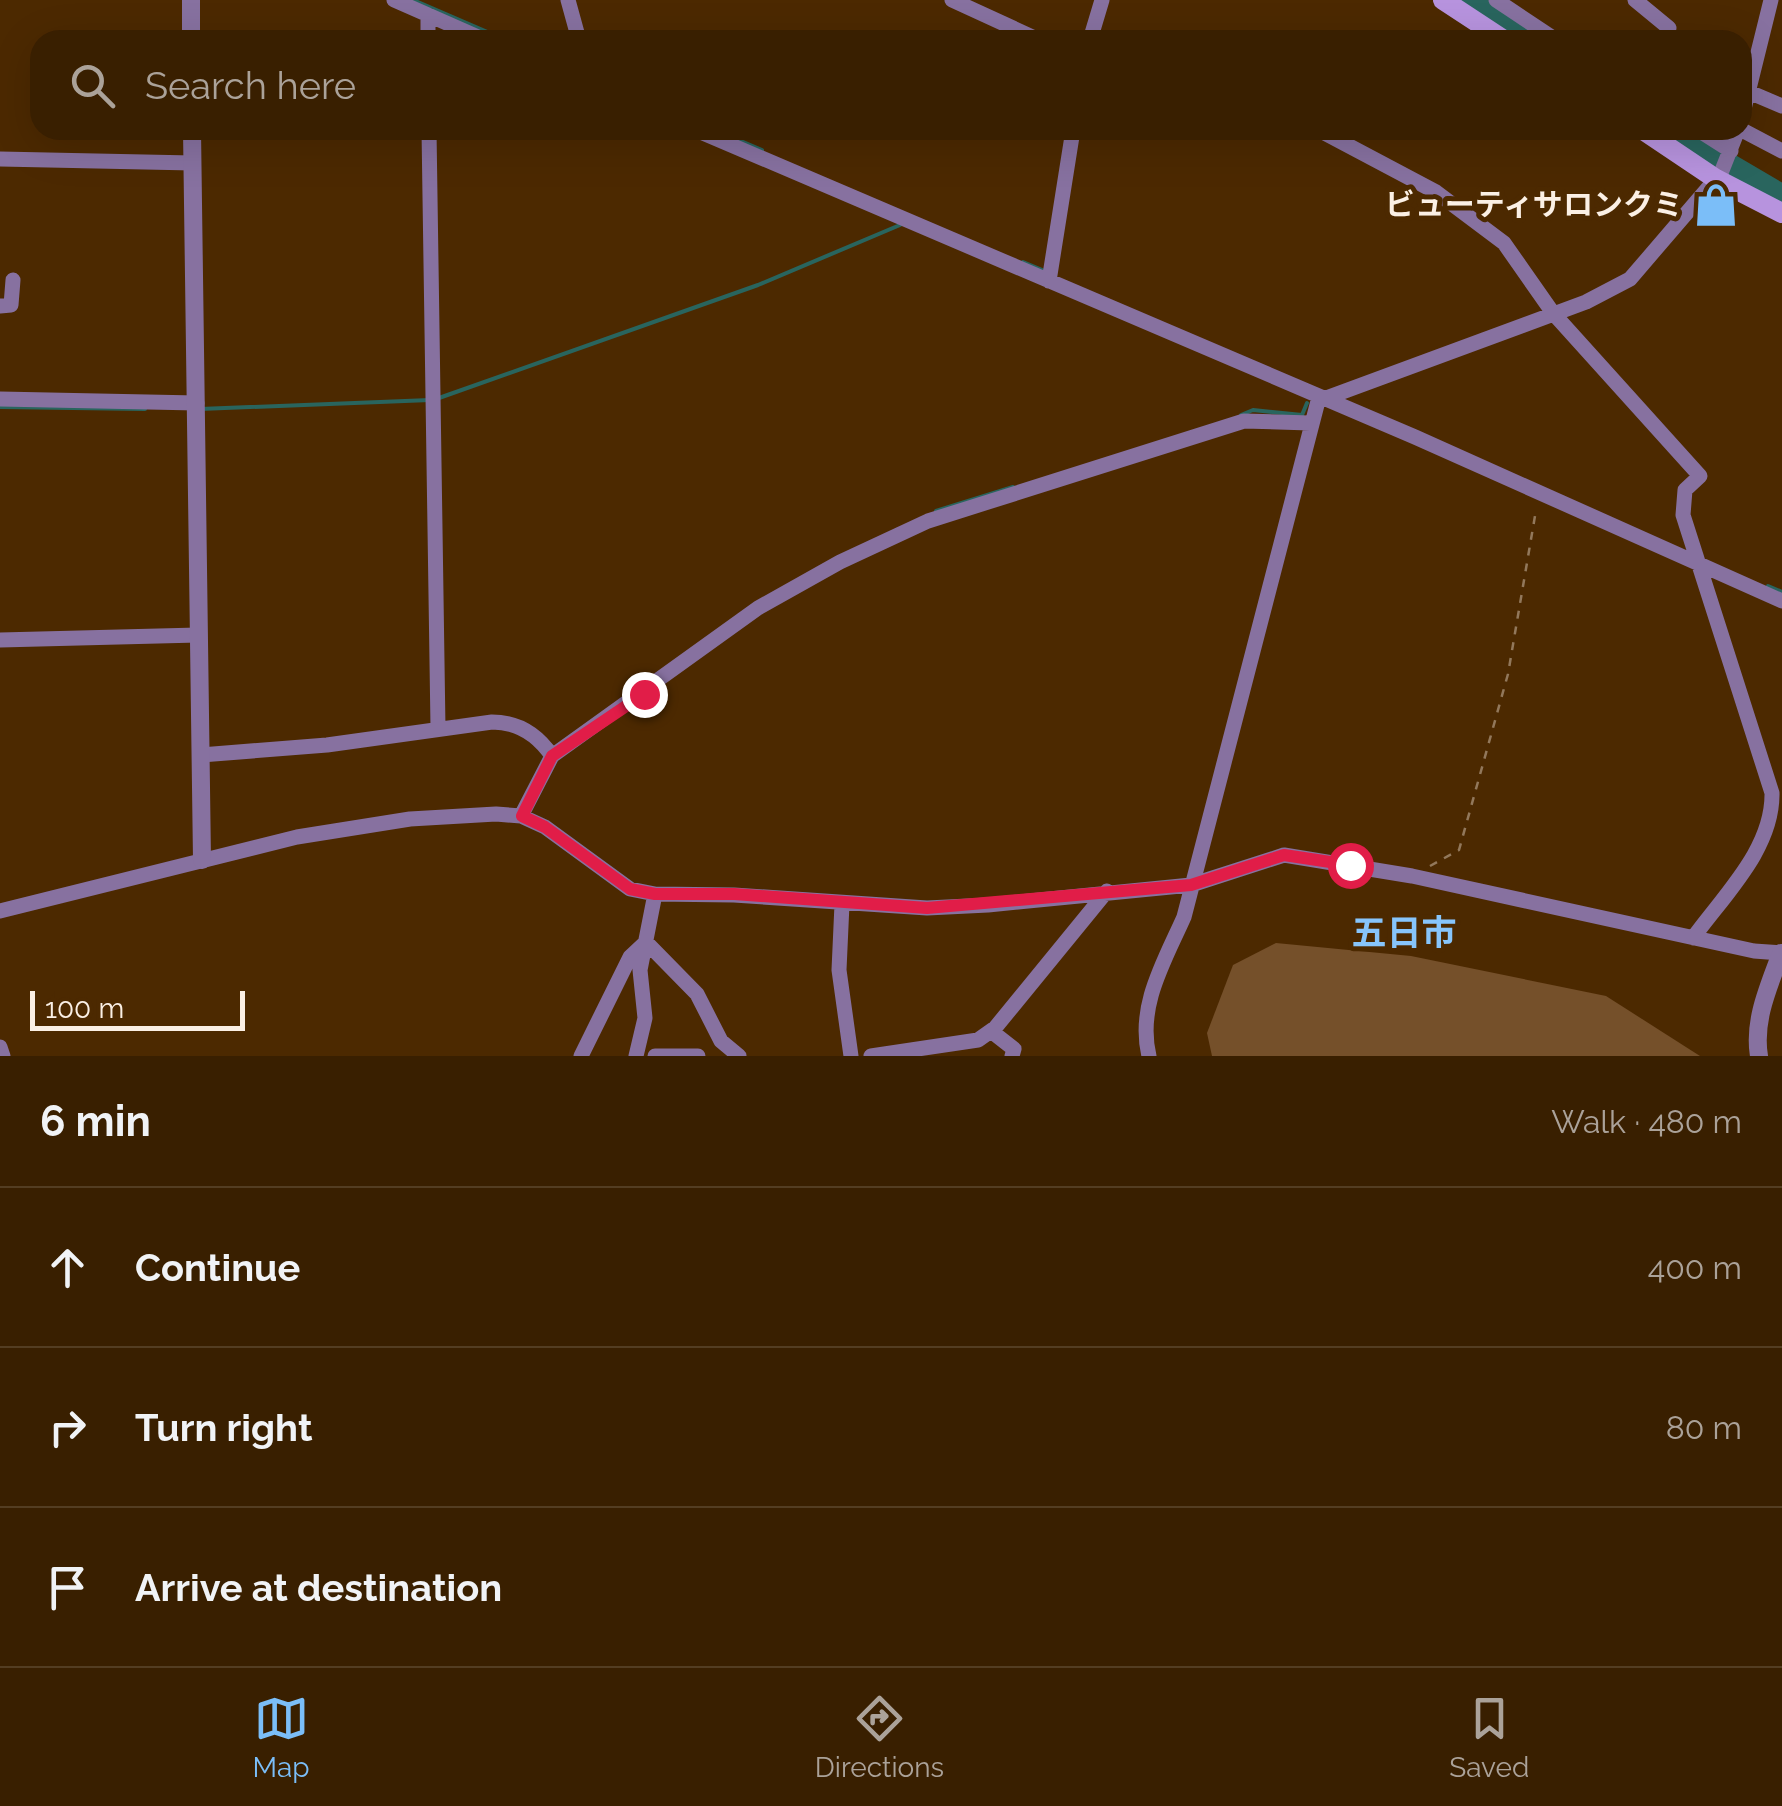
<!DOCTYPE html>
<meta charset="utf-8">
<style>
:root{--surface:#391f00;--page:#40270a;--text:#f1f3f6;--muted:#aba299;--line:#533d22;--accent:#7bbef8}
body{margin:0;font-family:Raleway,"Noto Sans JP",sans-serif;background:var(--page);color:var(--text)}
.scale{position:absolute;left:30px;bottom:25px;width:215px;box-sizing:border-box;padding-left:10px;border:5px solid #fbf0e5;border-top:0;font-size:28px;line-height:35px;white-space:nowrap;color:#fbf0e5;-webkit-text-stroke:8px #4c2900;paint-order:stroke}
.stop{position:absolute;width:30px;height:30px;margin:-22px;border:8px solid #e11d48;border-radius:50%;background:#fff}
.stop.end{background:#e11d48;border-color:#fff;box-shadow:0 2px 10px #0008}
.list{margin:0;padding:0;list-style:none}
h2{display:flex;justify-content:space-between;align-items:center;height:130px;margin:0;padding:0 40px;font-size:42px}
h2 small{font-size:32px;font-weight:400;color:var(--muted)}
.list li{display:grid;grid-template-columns:65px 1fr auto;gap:30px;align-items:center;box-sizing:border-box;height:160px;padding:0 40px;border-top:2px solid var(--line)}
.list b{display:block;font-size:38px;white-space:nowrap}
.list em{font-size:32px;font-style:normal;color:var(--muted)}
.icon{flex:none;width:55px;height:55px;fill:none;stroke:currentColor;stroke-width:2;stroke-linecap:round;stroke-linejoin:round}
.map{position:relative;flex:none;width:1782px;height:1056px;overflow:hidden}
.search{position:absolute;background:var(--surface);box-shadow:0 10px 40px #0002;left:30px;right:30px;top:30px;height:110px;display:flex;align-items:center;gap:25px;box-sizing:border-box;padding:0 35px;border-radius:30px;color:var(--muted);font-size:38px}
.sheet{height:610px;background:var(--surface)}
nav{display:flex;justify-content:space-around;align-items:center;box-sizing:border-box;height:140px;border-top:2px solid var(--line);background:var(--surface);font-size:28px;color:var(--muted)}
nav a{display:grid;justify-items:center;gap:5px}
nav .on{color:var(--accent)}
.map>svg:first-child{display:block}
.green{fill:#75502a}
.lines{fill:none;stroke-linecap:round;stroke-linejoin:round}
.stream{stroke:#29655e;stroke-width:4}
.river{stroke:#29655e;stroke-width:25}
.building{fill:#2f6794;filter:url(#shadow)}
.path{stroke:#92785b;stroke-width:2.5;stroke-dasharray:8 8;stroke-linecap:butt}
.minor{stroke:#8771a0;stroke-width:15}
.tertiary{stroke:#8771a0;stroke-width:18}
.secondary{stroke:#b793de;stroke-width:20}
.route{stroke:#e11d48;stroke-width:12}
.labels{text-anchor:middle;stroke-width:10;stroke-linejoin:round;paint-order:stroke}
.poi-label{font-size:30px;font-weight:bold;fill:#fbf0e5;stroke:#4c2900;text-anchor:end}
.quarter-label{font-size:35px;font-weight:bold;fill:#87c5fb;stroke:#4c2900}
</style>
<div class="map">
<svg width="1782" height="1056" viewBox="0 0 1782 1056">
<defs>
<filter id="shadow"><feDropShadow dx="-4.5" dy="4.5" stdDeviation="5" flood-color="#0009"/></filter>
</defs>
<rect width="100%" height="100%" fill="#4c2900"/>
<path class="green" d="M1276 943 1411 956 1606 996 1700 1056H1212L1207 1033 1233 965Z"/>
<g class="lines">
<path class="stream" d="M413 0 506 40
M715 130 762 150
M1023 262 1047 272
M439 398 758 285 900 225
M0 407 145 409
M200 409 430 400
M1241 415 1253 410 1302 415 1307 403
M936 511 1013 487
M1768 586 1782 592"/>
<path class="river" d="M1466 0 1525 40
M1668 130 1782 197"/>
</g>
<path class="building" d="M1717 195 1733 204 1722 220 1705 209Z"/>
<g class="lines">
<path class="path" d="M1430 866 1459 850 1508 674 1536 510"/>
<path class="minor" d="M394 0 485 40
M568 0 579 40
M952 0 1039 40
M1496 0 1556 40
M1635 0 1669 28 1664 37
M428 15V40
M1090 40 1102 0
M1749 92 1782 106
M1742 117 1771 0
M429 130 438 728
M696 130 1415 437 1782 601
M1319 130 1436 192 1504 243 1553 313 1700 476 1685 490 1683 515 1772 793C1773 849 1724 895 1693 938
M1698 130 1731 151
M1742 130 1782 151
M0 159 193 163
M1049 281 1073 130
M0 306 11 305 13 280
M0 399 197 403
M0 640 198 635
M201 755 327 745 492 722C518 722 537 734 552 756
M521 816 552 756 758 608 840 562 928 521 1244 421 1310 423
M842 904 839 970 851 1056
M0 911 297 837 410 819 496 814 521 816 545 827 630 889 655 894 734 895 927 908 988 905 1191 885 1284 855 1412 876 1754 951 1782 953
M646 942 697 994 721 1041 739 1056
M991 1031 1014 1049 1012 1056
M0 1047 3 1056
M581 1056 630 957 646 942
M636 1056 645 1018 640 970 655 894
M655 1056H698
M871 1056 978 1040 995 1028 1107 891
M1149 1056C1137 1006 1164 962 1184 917L1318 401 1586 302 1630 279 1721 173 1738 130"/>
<path class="tertiary" d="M191 0V40
M192 130 202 860
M1759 1056C1753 1020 1769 986 1781 953"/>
<path class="secondary" d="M1443 0 1504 40
M1643 130 1716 179 1782 213"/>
</g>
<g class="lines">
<path class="route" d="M644 694 552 756 522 816 545 827 630 889 655 894H734L927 908 1191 885 1284 855 1350 865"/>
</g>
<defs>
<g id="shop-bare" transform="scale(3.45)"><path d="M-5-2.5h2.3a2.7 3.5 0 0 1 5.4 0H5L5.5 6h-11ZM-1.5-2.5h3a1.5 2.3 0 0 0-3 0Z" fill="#7bbef8" stroke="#4c2900" stroke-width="2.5" paint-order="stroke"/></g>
</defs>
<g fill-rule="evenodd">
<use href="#shop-bare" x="1716" y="205"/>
</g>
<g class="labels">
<g class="poi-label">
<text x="1683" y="215">ビューティサロンクミ</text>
</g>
<g class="quarter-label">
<text x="1404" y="945">五日市</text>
</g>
</g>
</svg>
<div class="scale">100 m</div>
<div class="stop" style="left:1350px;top:865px"></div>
<div class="stop end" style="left:644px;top:694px"></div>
<div class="search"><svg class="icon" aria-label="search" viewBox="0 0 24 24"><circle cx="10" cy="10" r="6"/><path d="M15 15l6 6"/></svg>Search here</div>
</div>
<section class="sheet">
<h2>6 min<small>Walk · 480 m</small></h2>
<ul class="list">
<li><svg class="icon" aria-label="ahead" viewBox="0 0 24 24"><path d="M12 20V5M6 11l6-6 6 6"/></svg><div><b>Continue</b></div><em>400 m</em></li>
<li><svg class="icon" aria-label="right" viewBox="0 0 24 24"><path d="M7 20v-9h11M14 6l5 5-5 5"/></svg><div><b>Turn right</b></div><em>80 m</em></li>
<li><svg class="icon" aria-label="arrive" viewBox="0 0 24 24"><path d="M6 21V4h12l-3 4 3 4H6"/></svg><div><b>Arrive at destination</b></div></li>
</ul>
</section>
<nav>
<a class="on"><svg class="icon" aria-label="map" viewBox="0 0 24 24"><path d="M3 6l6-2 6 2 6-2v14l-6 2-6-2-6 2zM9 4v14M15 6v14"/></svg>Map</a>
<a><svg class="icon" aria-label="directions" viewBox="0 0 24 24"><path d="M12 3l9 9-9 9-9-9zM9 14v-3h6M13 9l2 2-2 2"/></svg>Directions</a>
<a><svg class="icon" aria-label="saved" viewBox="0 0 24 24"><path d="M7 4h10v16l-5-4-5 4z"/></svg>Saved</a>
</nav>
